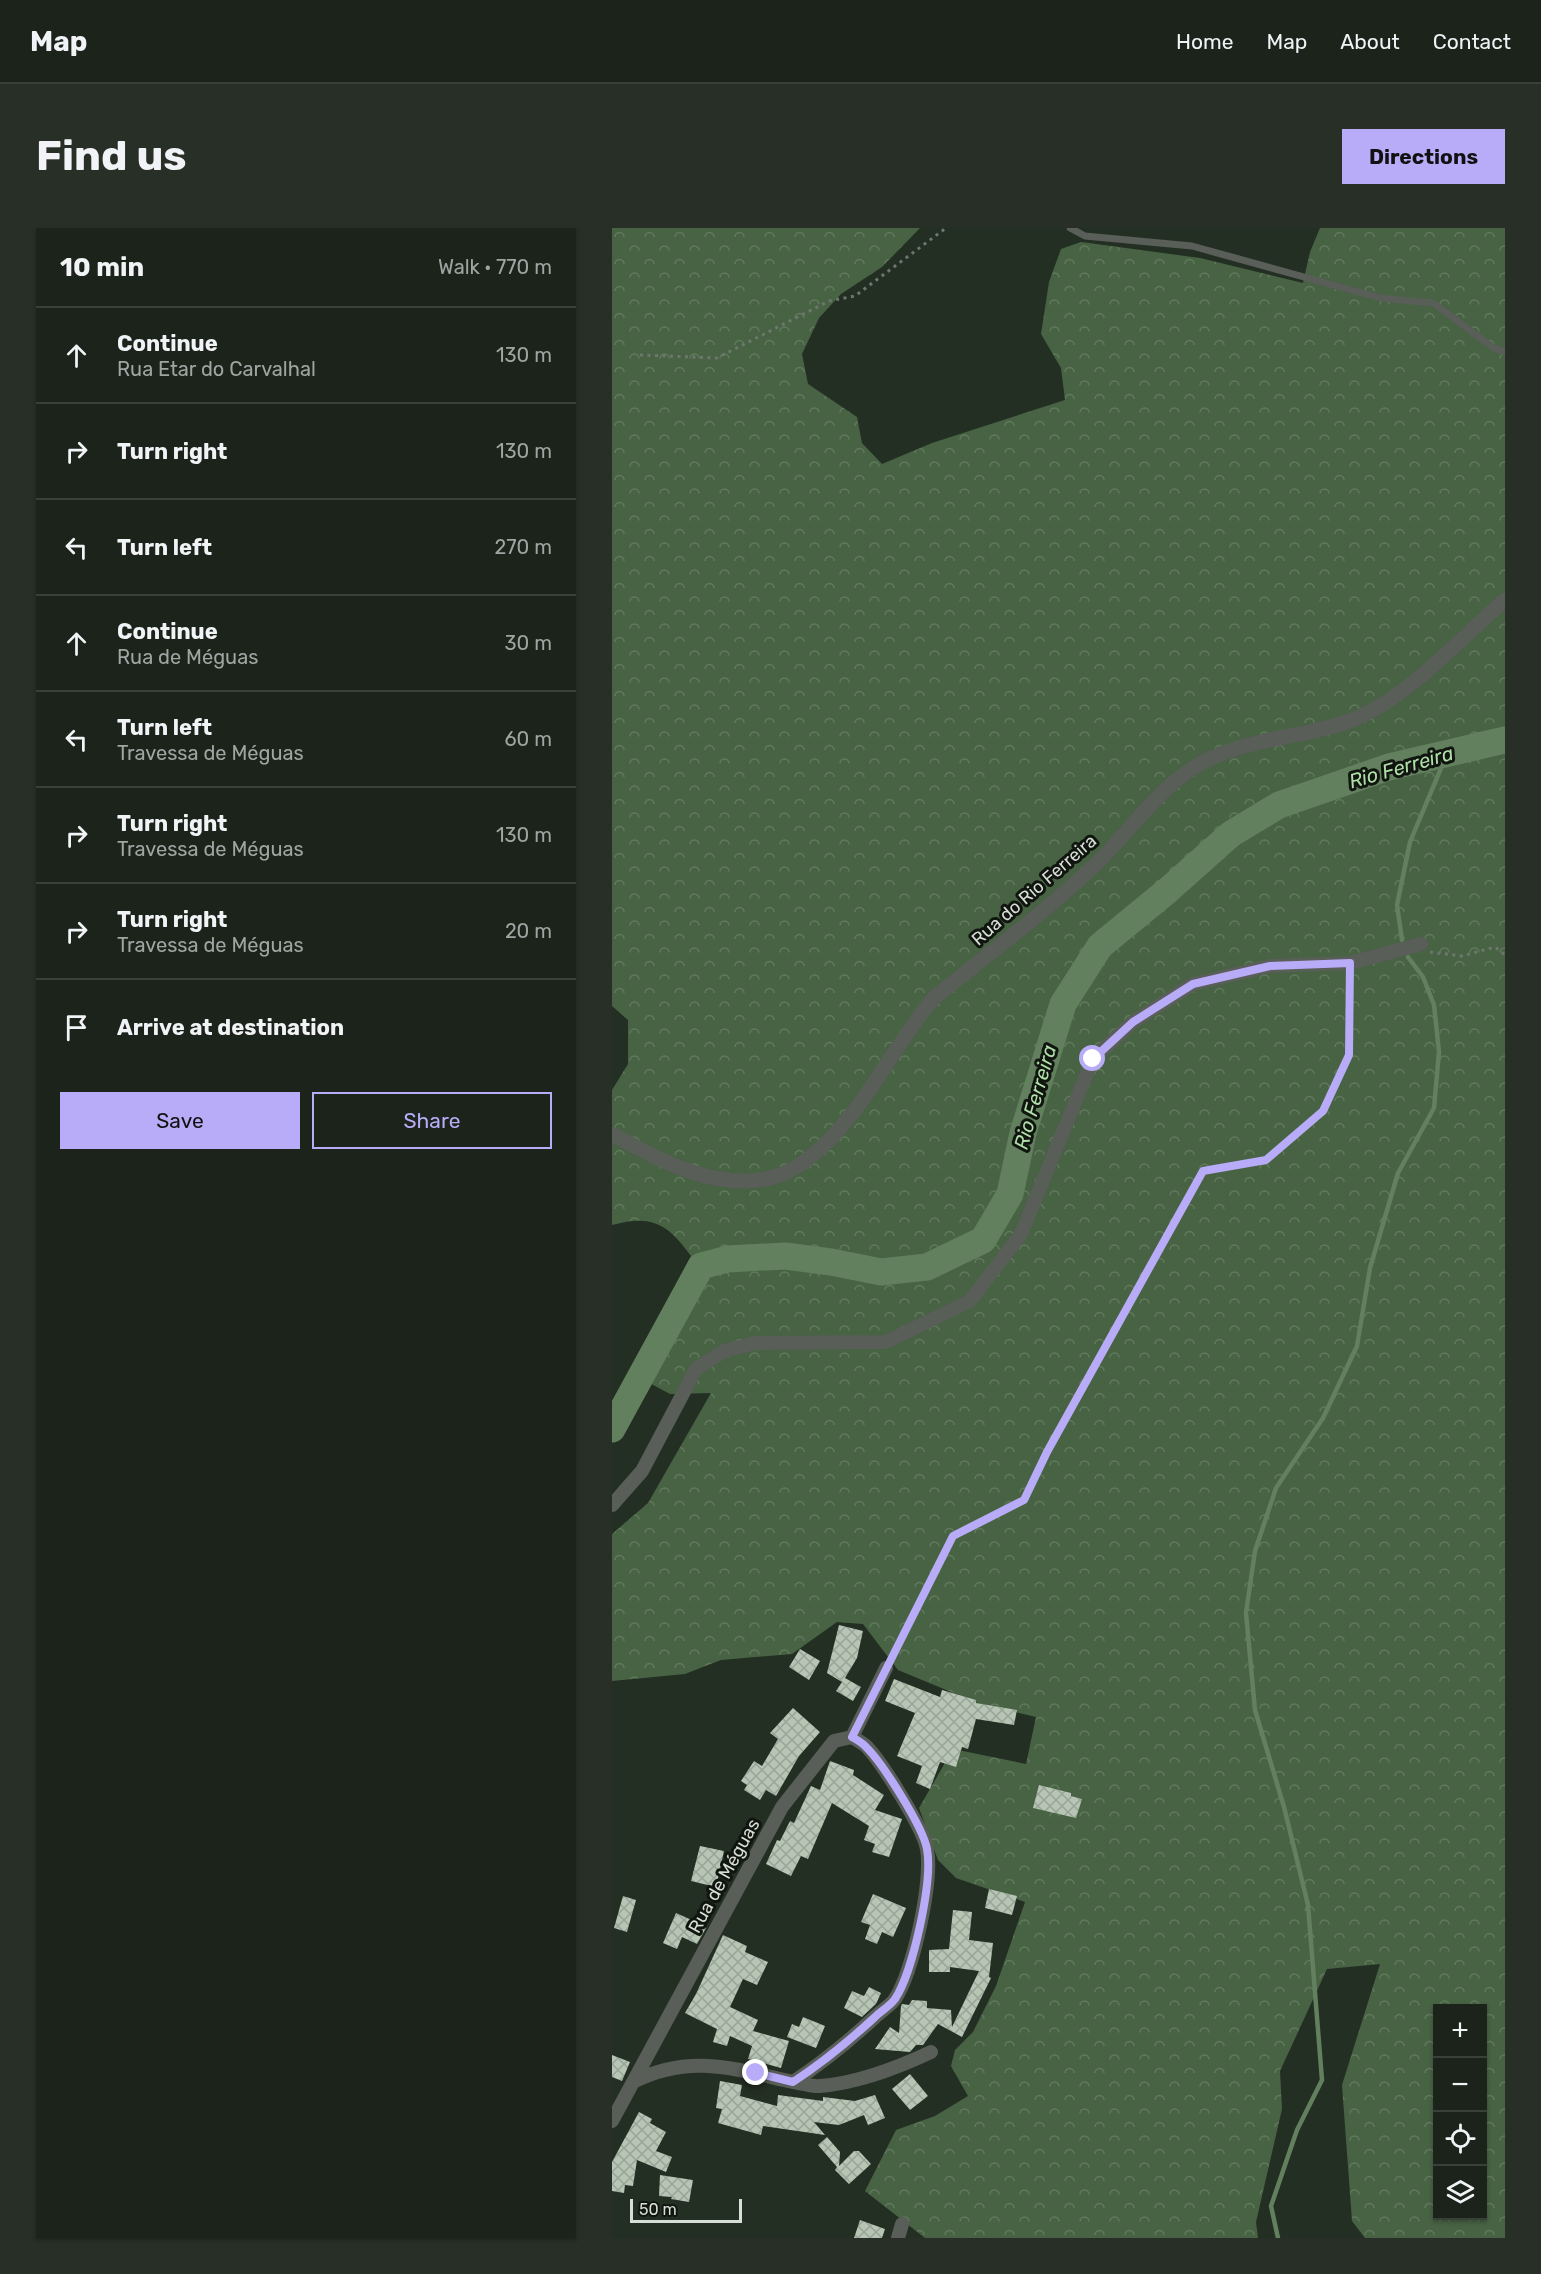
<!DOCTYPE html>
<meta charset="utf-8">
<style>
:root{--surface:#1b231a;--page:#282f27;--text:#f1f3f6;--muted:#a0a4a2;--line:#394039;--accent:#b8abf7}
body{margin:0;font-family:Rubik,sans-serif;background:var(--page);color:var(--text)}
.controls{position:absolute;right:18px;bottom:18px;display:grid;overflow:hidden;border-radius:0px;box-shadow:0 2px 4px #0004}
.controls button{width:54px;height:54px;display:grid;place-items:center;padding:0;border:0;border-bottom:2px solid var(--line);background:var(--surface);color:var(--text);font:30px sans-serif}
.scale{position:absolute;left:18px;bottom:15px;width:112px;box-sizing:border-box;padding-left:6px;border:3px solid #d7ded6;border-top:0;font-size:16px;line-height:21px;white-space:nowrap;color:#d7ded6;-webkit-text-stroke:4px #111510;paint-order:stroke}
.stop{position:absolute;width:18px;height:18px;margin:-14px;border:4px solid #b8abf7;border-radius:50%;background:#fff}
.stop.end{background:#b8abf7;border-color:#fff;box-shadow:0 2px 6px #0008}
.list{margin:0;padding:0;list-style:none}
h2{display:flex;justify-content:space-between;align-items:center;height:78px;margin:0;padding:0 24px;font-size:26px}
h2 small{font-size:20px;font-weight:400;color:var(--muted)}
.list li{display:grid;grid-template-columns:39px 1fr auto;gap:18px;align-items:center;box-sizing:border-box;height:96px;padding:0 24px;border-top:2px solid var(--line)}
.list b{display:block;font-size:22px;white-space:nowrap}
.list p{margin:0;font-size:20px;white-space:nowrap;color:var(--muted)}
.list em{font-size:20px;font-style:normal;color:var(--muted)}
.actions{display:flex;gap:12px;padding:18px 24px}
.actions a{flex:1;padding:14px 0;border:2px solid var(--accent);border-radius:0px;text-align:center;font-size:21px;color:var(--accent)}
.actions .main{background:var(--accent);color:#111}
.icon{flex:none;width:33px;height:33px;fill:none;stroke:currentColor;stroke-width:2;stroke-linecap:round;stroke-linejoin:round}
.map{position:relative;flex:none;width:893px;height:2010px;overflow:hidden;border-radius:0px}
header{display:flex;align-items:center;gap:36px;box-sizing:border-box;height:84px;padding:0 30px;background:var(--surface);border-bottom:2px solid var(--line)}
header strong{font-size:28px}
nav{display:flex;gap:33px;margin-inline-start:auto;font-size:21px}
.intro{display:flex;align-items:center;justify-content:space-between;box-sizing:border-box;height:144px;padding:0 36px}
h1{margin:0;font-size:42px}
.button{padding:15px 27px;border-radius:0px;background:var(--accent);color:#111;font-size:21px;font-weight:700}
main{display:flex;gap:36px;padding:0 36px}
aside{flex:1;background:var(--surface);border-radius:0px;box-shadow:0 2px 4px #0004}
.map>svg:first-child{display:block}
.forest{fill:url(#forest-crowns);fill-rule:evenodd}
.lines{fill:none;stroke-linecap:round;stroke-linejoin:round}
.stream{stroke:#627f5e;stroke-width:4.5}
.river{stroke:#627f5e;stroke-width:27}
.building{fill:url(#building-cross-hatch)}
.path{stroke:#6e776d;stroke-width:3;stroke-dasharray:3 4.5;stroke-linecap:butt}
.service{stroke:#595e58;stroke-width:7}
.minor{stroke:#595e58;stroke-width:14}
.tertiary{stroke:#595e58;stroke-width:15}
.route{stroke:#b8abf7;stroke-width:8}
.labels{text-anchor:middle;stroke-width:6;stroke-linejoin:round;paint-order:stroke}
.street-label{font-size:18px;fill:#d7ded6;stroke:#111510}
.water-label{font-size:20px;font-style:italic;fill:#afdfa8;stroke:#111510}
</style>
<header>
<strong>Map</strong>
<nav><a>Home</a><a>Map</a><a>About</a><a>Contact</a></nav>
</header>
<div class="intro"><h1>Find us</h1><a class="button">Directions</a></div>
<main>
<aside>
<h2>10 min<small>Walk · 770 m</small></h2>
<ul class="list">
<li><svg class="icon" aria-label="ahead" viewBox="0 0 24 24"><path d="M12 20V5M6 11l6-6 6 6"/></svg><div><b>Continue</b><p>Rua Etar do Carvalhal</p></div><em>130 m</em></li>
<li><svg class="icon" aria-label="right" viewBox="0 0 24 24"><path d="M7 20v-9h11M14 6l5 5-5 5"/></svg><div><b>Turn right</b></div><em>130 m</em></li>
<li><svg class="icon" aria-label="left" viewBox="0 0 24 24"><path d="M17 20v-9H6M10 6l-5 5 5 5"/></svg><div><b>Turn left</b></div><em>270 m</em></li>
<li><svg class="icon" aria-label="ahead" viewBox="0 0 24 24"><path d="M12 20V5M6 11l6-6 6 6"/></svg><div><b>Continue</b><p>Rua de Méguas</p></div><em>30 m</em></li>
<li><svg class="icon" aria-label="left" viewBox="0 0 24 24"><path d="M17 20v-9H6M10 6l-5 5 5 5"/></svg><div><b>Turn left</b><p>Travessa de Méguas</p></div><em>60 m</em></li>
<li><svg class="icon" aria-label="right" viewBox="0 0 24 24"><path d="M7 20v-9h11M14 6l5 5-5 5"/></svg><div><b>Turn right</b><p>Travessa de Méguas</p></div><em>130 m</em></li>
<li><svg class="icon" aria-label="right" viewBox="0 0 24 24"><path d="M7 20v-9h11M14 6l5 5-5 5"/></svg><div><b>Turn right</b><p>Travessa de Méguas</p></div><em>20 m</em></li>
<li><svg class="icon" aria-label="arrive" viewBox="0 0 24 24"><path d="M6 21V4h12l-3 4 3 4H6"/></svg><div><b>Arrive at destination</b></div></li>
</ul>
<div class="actions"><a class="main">Save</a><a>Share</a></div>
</aside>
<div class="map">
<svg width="893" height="2010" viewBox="0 0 893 2010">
<defs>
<pattern id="forest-crowns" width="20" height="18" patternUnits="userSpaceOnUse" patternTransform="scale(1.5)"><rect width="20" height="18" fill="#476343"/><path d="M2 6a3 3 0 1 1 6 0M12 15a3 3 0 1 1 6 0" fill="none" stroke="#61795d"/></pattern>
<pattern id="building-cross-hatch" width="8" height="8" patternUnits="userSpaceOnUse" patternTransform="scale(1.5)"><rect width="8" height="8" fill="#b7c5b5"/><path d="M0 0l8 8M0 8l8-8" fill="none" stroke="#99a498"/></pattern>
</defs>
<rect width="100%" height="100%" fill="#242f23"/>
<path class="forest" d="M0 0H308L270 39 229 66 207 90 190 126 196 156 245 189 250 215 270 236 320 215 453 172 449 140 429 106 437 54 449 21 469 14 588 30 691 55 698 24 708 0H893V2010H753L740 1993 730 1857 768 1736 715 1741 668 1843 670 1881 644 1994 646 2010H313L253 1963 284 1902 323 1888 356 1868 339 1838 343 1822 361 1804 384 1758 413 1674 344 1650 326 1632 307 1580 341 1521 414 1536 424 1489 368 1476 286 1442 251 1396 225 1394 180 1426 109 1432 73 1446 0 1453V1306L36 1275 99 1165 58 1166 17 1144 79 1028C56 996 40 986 0 997V862L16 836V792L0 778ZM825 1780H870V1988H825Z"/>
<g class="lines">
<path class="stream" d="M790 712 785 677 798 614 835 526
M666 2010 659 1978 685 1902 710 1852 696 1677 672 1579 643 1482 634 1385 643 1323 664 1260 711 1190 745 1118 758 1040 786 945 822 880 827 824 822 777 811 749 796 729"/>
<path class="river" d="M0 1201 89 1038 116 1031 173 1028 219 1034 269 1044 315 1039 371 1012 398 966 411 905 451 776 488 718 555 663 619 606 667 577 777 539 893 512"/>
</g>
<path class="building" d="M227 1397 251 1403 245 1430 233 1450 249 1459 241 1473 224 1463 230 1454 215 1445Z
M188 1421 208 1433 197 1452 177 1439Z
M282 1451 328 1469 330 1462 364 1472V1475L405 1482 402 1497 364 1491 356 1521 350 1519 344 1539 328 1534 318 1561 304 1555 310 1538 285 1528 303 1485 273 1473Z
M181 1480 208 1504 187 1528 164 1568 154 1562 148 1572 132 1562 135 1557 129 1553 142 1533 150 1538 166 1511 158 1505Z
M218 1533 242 1542 241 1547 272 1567 263 1582 290 1591 277 1629 260 1624 263 1616 252 1612 257 1598 220 1575 196 1631 189 1628 179 1648 154 1636 165 1612 168 1613 178 1593 182 1595 199 1558 208 1562Z
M427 1557 459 1565V1568L470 1571 464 1590 421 1580Z
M88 1618 112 1623 104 1659 79 1653Z
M377 1661 405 1668 400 1687 373 1680Z
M261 1666 294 1680 281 1709 270 1704 265 1716 253 1711 258 1697 249 1694Z
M11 1668 24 1672 15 1704 2 1700Z
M341 1682 360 1684 357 1712 381 1715 377 1749 379 1750 350 1809 326 1796 311 1817H304L298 1824 263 1821 278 1799 287 1805 289 1778 290 1776 297 1777 300 1772 315 1773V1780L339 1782 340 1799 367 1743 338 1739V1744H317V1722L337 1721Z
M64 1685 93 1698 94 1700 85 1716 70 1709 65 1721 51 1715Z
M111 1707 135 1718 133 1724 156 1734 145 1757 131 1751 118 1779 146 1792 141 1803 177 1813 169 1840 136 1831 140 1818 118 1808 115 1818 101 1814 105 1801 73 1785 84 1766Z
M257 1759 269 1765 264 1776 250 1789 232 1780 240 1763 252 1768Z
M191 1789 213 1798 204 1820 175 1809 180 1796 187 1799Z
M0 1827 18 1834 10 1853 0 1849Z
M298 1846 316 1868 298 1882 280 1861Z
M108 1853 130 1857 128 1868 165 1878 166 1867 211 1873V1869L243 1873 263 1867 273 1890 256 1897 252 1887 227 1897 202 1894 213 1907 151 1898 149 1907 106 1895 110 1881 104 1880Z
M27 1884 40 1891 38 1895 54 1904 44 1923 60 1929 54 1944 25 1932 21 1958 13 1957 12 1965 0 1963V1934Z
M215 1909 228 1924 227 1938 242 1923H247L259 1936 237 1956 223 1942 225 1939 206 1917Z
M48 1947 81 1952 77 1974 59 1971 60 1969 47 1968Z
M248 1992 273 2001 270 2010H242Z"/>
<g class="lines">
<path class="path" d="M28 127 105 130 217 73 243 68 334 0
M818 724 850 728 883 719 893 727
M279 1429 341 1308 412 1272 435 1224 591 943 654 932 711 883 737 827 738 748"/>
<path class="service" d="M458 0 473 8 580 18 768 70 821 75 882 120 893 124"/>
<path class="minor" d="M0 1277 30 1243 84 1141 112 1123 143 1115 274 1114 358 1073 409 1006 481 831 521 794 581 756 658 738 738 735 809 716
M240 1509 274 1440
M21 1854C78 1825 123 1841 181 1854 210 1835 237 1813 263 1789 269 1783 278 1778 283 1771 301 1744 321 1653 315 1621 311 1600 271 1536 255 1519 251 1515 245 1512 240 1509
M181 1854C190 1855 200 1859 208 1858 247 1855 285 1840 319 1824
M0 1893 170 1579 222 1513 240 1509
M286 2010 290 1996"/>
<path class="tertiary" d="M0 906C49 933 108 966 165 948 178 944 193 934 203 925 242 892 264 850 293 809 303 794 314 776 328 765 379 724 433 684 481 639 515 607 541 566 581 540 626 511 683 511 732 495 792 475 845 413 893 372"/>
</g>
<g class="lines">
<path class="route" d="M144 1845 181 1854C210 1835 237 1813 263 1789 269 1783 278 1778 283 1771 301 1744 321 1653 315 1621 311 1599 271 1536 255 1520 251 1515 245 1512 240 1509L341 1308 412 1272 435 1224 591 943 654 932 711 883 737 827 738 735 658 738 581 756 521 794 481 831"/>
</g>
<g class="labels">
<g class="street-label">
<text transform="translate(422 662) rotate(-41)" y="6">Rua do Rio Ferreira</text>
<text transform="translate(112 1648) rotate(-61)" y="6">Rua de Méguas</text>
</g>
<g class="water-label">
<text transform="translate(789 539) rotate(-16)" y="7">Rio Ferreira</text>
<text transform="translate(423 869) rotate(-74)" y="7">Rio Ferreira</text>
</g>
</g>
</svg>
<div class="controls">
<button>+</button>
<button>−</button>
<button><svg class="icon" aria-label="locate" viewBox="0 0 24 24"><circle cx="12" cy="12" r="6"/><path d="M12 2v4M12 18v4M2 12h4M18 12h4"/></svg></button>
<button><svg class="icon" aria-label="layers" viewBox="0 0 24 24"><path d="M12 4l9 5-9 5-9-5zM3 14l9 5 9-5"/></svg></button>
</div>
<div class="scale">50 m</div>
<div class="stop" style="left:481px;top:831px"></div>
<div class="stop end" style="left:144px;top:1845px"></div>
</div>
</main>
